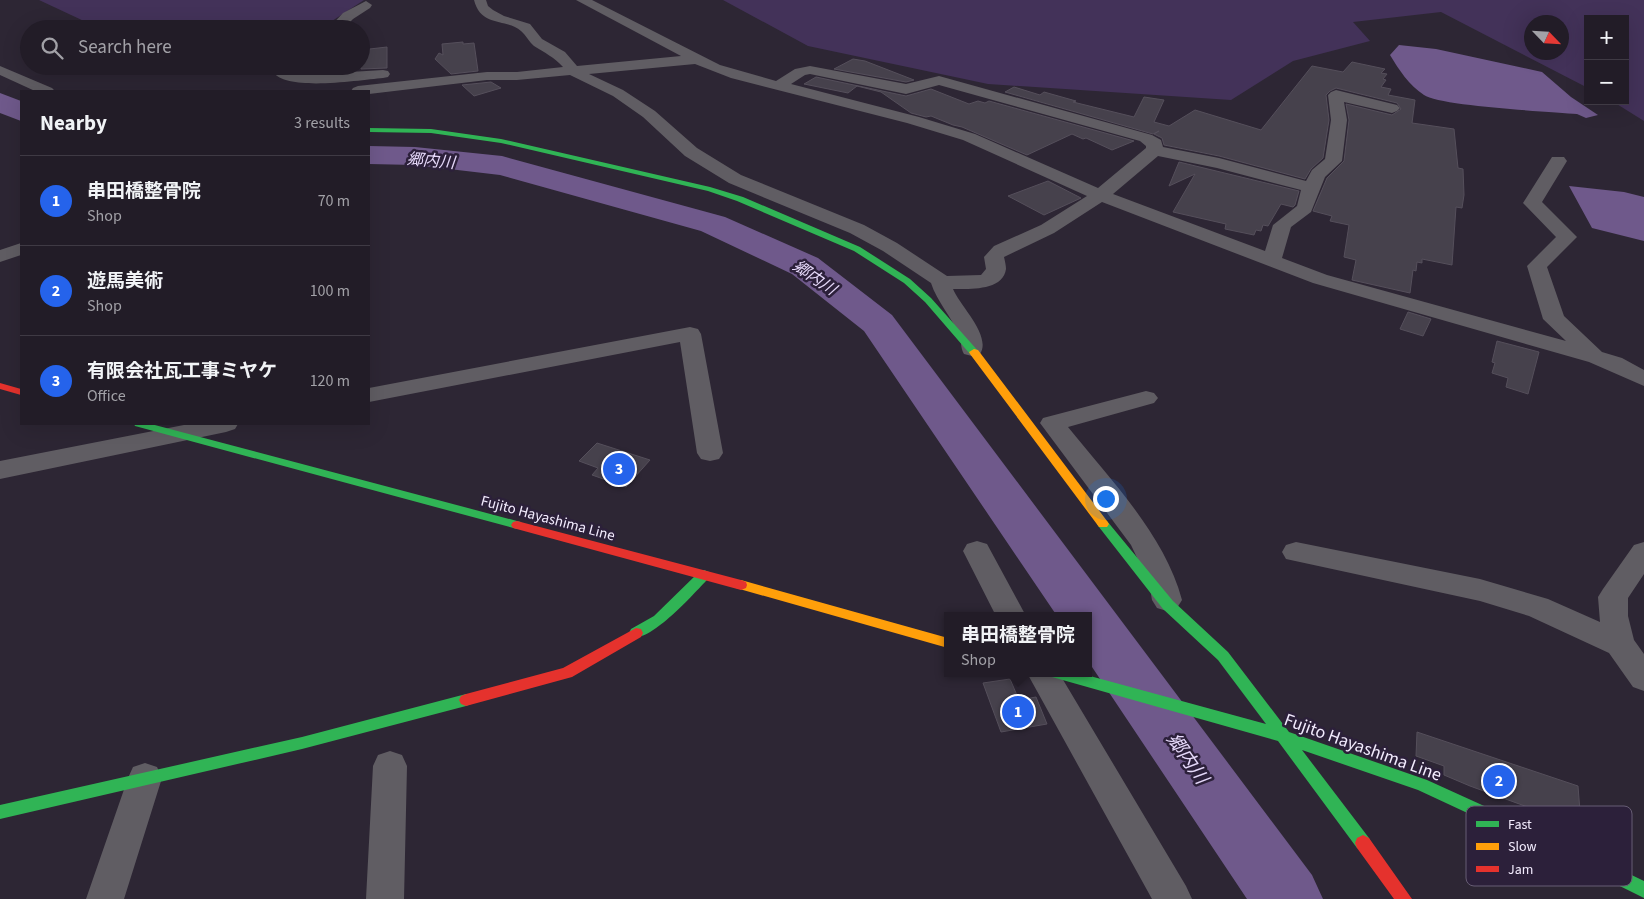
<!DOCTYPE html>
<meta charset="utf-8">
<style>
:root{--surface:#221c27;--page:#2a252f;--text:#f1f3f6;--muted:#a2a1a7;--line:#3f3a44;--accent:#2563eb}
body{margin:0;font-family:"Source Sans 3","Noto Sans JP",sans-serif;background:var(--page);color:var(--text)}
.controls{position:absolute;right:15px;top:15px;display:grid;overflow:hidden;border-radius:0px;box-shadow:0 5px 20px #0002}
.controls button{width:45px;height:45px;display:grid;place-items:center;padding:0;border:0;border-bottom:1px solid var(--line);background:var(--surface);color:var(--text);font:25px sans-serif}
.compass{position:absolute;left:1524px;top:15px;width:45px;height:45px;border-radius:50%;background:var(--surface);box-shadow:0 5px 20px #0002;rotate:115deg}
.you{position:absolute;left:1105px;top:498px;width:18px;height:18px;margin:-12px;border:4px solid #fff;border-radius:50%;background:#1a73e8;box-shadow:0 0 0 8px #1a73e833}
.badge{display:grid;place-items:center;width:32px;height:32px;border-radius:50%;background:var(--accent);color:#fff;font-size:16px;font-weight:700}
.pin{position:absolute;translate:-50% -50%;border:2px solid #fff;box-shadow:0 1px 5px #0006}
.popup{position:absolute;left:944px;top:612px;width:148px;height:65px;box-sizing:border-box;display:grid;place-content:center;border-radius:0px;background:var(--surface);filter:drop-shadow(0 1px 4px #0005);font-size:16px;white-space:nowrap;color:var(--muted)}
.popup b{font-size:19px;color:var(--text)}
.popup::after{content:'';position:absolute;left:50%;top:100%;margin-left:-10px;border:10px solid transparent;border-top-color:var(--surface)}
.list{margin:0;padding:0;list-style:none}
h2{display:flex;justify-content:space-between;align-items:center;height:65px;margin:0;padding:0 20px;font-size:21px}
h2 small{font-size:16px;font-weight:400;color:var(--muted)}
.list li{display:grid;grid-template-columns:32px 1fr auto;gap:15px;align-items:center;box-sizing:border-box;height:90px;padding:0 20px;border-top:1px solid var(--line)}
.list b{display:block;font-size:19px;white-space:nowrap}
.list p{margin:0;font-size:16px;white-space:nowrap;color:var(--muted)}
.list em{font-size:16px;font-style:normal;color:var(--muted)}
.icon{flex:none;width:28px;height:28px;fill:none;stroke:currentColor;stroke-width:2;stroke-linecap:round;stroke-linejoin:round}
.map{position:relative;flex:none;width:1644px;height:899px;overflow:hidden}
.search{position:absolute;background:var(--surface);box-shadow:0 5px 20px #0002;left:20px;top:20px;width:350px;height:55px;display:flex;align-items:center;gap:12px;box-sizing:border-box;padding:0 18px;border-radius:28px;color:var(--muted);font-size:19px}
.panel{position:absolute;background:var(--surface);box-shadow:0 5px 20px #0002;left:20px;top:90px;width:350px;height:335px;border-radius:0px}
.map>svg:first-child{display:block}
.green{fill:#433259;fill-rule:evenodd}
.water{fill:#6f598b}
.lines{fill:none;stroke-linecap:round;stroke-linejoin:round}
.river{fill:#6f598b;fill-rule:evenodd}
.building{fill:#46414c;stroke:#554f5b}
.street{fill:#605d63;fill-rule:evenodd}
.fast{fill:#30b455;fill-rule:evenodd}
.slow{fill:#ff9f0a;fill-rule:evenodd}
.jam{fill:#e5322d;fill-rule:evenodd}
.labels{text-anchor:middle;stroke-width:5;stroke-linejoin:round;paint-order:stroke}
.street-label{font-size:15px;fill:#f2ebfd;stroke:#2c203a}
.water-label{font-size:16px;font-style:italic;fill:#e6d9fa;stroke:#2c203a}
.near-street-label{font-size:18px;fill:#f2ebfd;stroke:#2c203a}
.near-water-label{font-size:19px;font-style:italic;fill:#e6d9fa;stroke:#2c203a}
.key{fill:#2c203a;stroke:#675d74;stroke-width:1}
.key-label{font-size:14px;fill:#f2ebfd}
</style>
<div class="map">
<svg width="1644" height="899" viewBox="0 0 1644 899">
<rect width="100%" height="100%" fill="#2d2634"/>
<path class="green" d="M39 0H364L329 23 313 29H101Z
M723 0H1644V121L1612 101H1625V19H1588V88L1441 12 1353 22 1370 41 1293 61 1231 100 988 84 808 46ZM1532 22H1562V52H1532Z"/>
<path class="water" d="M1399 45 1436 49 1542 72 1571 97 1598 115 1586 118 1577 114C1552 112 1439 106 1424 95 1409 85 1399 70 1390 55Z
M1569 186 1624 192 1644 197V241L1592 228Z"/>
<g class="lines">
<path class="river" d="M0 93 21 101V121L0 113Z
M369 146 415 147 502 156 725 217 818 258 892 315 1312 875 1323 899H1247L1088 661V616H1057L864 331 792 274 701 231 500 175 415 165 369 164Z"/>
</g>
<path class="building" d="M463 42V44L474 43 478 71 451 74 435 59 439 53 443 55 442 44Z
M387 47V68L361 69V50Z
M853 59 865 61 914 80 906 82 834 69Z
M1352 62 1385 69 1381 73 1387 74 1383 79 1386 80 1381 87 1391 89 1388 95 1415 100 1412 123 1454 129 1458 168 1463 169 1464 195 1462 208 1456 207 1452 265 1422 259V263L1417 262 1416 271 1413 270 1410 293 1352 280 1356 260 1344 257 1349 225 1330 221 1332 216 1313 211 1327 178 1344 161 1349 120 1346 104 1392 115 1401 109 1397 103 1336 88 1330 91 1326 95 1329 120 1323 158 1311 169 1305 179 1219 156 1164 145 1162 138 1154 134 1159 131 1153 134 1005 92 1014 87 1040 95 1044 92 1076 101 1073 102 1134 117 1144 97 1164 100 1154 122 1169 126 1195 110 1261 130 1312 66 1343 72Z
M816 77 906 96 931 89 969 104 978 101 985 103 989 101 1134 141 1112 150 1086 138 1083 139 1072 134 1027 155 962 127 953 125 931 116 926 117 911 113 881 92 857 86 848 93 804 84Z
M491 82 501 88 474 96 462 85Z
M1179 162 1299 191 1295 205 1293 207 1281 204 1268 226 1263 225 1261 231 1256 230 1254 235 1225 229 1226 224 1173 212 1195 174 1169 186Z
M1048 181 1081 198 1044 215 1008 196Z
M1408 312 1431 319 1423 336 1400 329Z
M1497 341 1539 352 1528 394 1506 387 1508 378 1492 373 1495 363 1492 362Z
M597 443 650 460 626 487 592 475 598 468 579 461Z
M1010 679 1019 700 1036 697 1047 724 1001 732 983 683Z
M1417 732 1578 786 1582 837 1533 815V809L1470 786 1444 775V766L1416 756Z"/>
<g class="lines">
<path class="street" d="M474 0H486L488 6 493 10 504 16 530 24 542 39 565 52 577 66 681 56 576 0H592L720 65 776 81 795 69 810 66 906 84 939 76 1152 135 1161 140 1163 147 1219 158 1306 181 1312 170 1325 159 1331 120 1328 95 1331 92 1336 90 1397 105 1400 108 1397 111 1392 113 1344 102 1347 120 1342 161 1325 177 1311 212 1291 227 1282 258 1327 275 1566 341 1543 319 1527 266 1556 237 1523 203 1552 157H1564L1567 161 1542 202 1577 237 1547 267 1564 316 1602 352 1622 358 1644 370V386L1589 362 1313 283 1102 202 1054 233 1004 257C1005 261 1006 266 1006 269 1003 291 969 289 953 289 960 306 992 336 980 354L972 356 964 354C960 347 962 342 959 335 952 317 937 302 931 283L883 251 850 233 729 183 685 156 643 117 613 96 570 75 517 80H487L369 94V91H351L353 88 358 86 487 72H517L563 67C554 57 545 53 534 46 529 42 526 35 521 31 507 18 481 28 474 0ZM695 64 731 78 907 123 963 140 1087 196 1041 225 994 246 984 257 986 269 981 275 947 276 897 243 864 225 741 175 697 148 655 111 623 90 589 74ZM810 74 906 94 939 85 1140 141 1146 146V148L1098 188 975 134 919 117 791 84 805 75ZM1158 156 1217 168 1301 190 1297 206 1273 225 1265 251 1113 194Z
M366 1 372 5 370 8 353 19 343 29H328L343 13Z
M0 66 52 88 55 91H35L0 75Z
M277 66H291L288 71 300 75 383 70 388 71 390 74 388 77 383 78C359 80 287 92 273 72Z
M21 243V255L0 262V250Z
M690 327 698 329 701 334 723 453 719 459 710 461 701 459 697 453 680 342 369 402V388Z
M1146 391 1154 393 1158 398 1154 403 1068 427C1109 478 1165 535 1182 600L1177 608 1167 611 1157 608 1152 600 1149 583 1131 545 1040 423 1043 418Z
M189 424H238L235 429 226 432 0 479V461Z
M977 541 987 544 1026 616H996L963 551 967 544Z
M1296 542 1480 579 1548 599 1600 622 1598 597 1603 589 1634 545 1644 542V574L1628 598V616L1634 640 1644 654V691L1633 687 1609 653 1529 616 1480 601 1286 559 1282 552 1286 545Z
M1027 673H1059L1186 886 1192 899H1152Z
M390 751 402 755 407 766 404 899H366L373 766 378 755Z
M145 763 157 767 162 778 124 899H86L128 778 133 767Z"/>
<path class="fast" d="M369 128 431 129 501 139 710 187 743 197 860 247 910 279 931 298 979 352 974 355 970 354 925 302 904 283 854 251 737 201 708 191 501 143 431 133 369 132Z
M134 424H151L517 521 521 522 523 525 521 528 517 529 135 426Z
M1103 520 1107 521 1173 601 1228 652 1289 732 1427 780 1559 840 1644 881V898L1547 850 1418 790 1302 750 1369 838 1371 843 1369 848 1363 851 1357 848 1278 741 1052 677 1050 673H1079L1266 724 1218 660 1163 609 1099 527 1097 524 1099 521Z
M704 570 709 572 710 575 709 578C695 592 651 643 631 637L629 633 631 629 654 616 699 572Z
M466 694 471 696 473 700 471 704 466 706 302 749 0 819V805L302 737Z"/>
<path class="slow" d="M974 349 978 350 1107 521 1109 524 1107 527H1099L970 354 969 352Z
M741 580 948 638V648L736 588 735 585 736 582Z"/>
<path class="jam" d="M0 383 21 389V395L0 389Z
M517 521 741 580 746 582 747 585 746 588 741 590 513 528 511 525 513 522Z
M636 628 641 629 643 633 641 637 572 677 466 706 461 704 459 700 461 696 466 694 563 668Z
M1363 835 1369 838 1412 899H1394L1357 848 1355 843 1357 838Z"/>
</g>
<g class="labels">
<g class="street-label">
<text transform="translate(548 518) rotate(15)" y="5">Fujito Hayashima Line</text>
</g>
<g class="water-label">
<text transform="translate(431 160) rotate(5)" y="6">郷内川</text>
<text transform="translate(815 277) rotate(34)" y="6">郷内川</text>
</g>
<g class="near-street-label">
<text transform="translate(1363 747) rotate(20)" y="6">Fujito Hayashima Line</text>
</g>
<g class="near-water-label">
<text transform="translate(1188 758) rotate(55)" y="7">郷内川</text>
</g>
</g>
<rect x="1466" y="806" width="166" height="80" rx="8" class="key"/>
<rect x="1476" y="821" width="23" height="6" fill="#30b455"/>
<rect x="1476" y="843" width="23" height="7" fill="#ff9f0a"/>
<rect x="1476" y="866" width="23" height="6" fill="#e5322d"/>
<g class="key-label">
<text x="1508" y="829">Fast</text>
<text x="1508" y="851">Slow</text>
<text x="1508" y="874">Jam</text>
</g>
</svg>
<div class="controls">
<button>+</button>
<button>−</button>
</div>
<svg class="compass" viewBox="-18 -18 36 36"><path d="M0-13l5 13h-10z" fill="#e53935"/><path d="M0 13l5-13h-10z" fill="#a2a1a7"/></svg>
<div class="you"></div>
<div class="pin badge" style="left:1018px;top:712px">1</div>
<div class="popup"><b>串田橋整骨院</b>Shop</div>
<div class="pin badge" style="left:1499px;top:781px">2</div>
<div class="pin badge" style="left:619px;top:469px">3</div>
<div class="search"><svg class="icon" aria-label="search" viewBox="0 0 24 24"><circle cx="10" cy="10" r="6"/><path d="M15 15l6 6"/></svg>Search here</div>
<section class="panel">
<h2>Nearby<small>3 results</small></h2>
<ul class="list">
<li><span class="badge">1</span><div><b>串田橋整骨院</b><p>Shop</p></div><em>70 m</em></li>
<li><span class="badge">2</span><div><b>遊馬美術</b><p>Shop</p></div><em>100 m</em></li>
<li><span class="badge">3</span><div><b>有限会社瓦工事ミヤケ</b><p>Office</p></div><em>120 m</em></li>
</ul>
</section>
</div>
